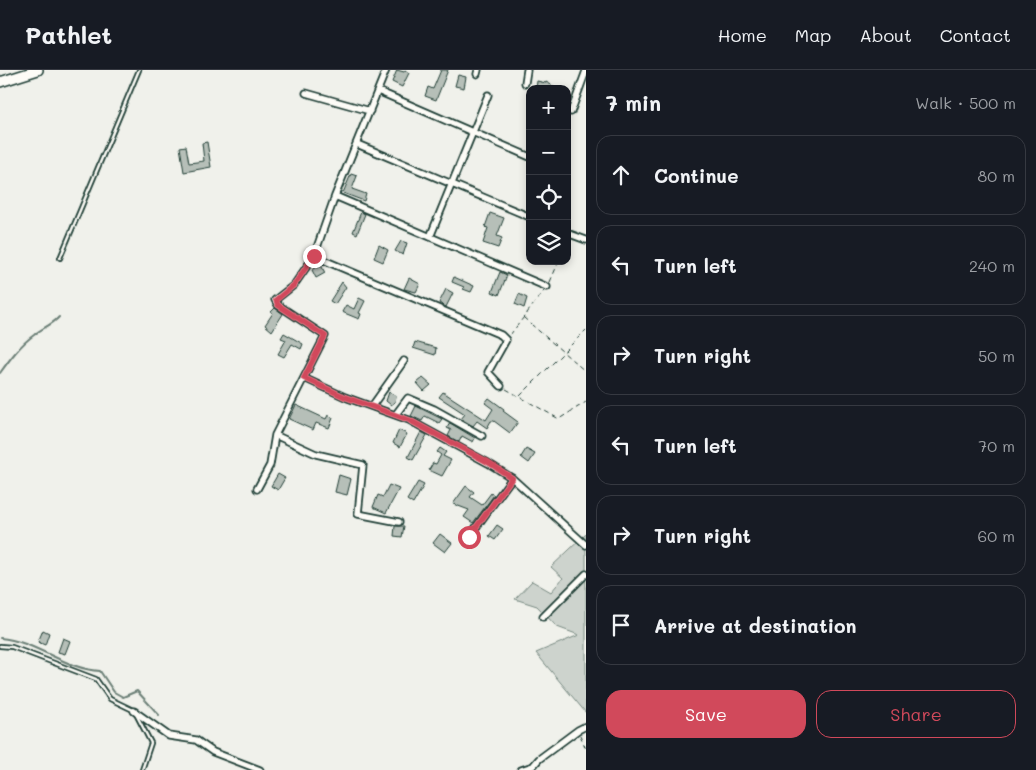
<!DOCTYPE html>
<meta charset="utf-8">
<style>
:root{--surface:#171b24;--page:#20242c;--text:#f1f3f6;--muted:#9ea1a6;--line:#363941;--accent:#d1495b}
body{margin:0;font-family:Mali,sans-serif;background:var(--page);color:var(--text)}
.controls{position:absolute;right:15px;top:15px;display:grid;overflow:hidden;border-radius:10px;box-shadow:0 2px 8px #0003}
.controls button{width:45px;height:45px;display:grid;place-items:center;padding:0;border:0;border-bottom:1px solid var(--line);background:var(--surface);color:var(--text);font:25px sans-serif}
.stop{position:absolute;width:15px;height:15px;margin:-11px;border:4px solid #d1495b;border-radius:50%;background:#fff}
.stop.end{background:#d1495b;border-color:#fff;box-shadow:0 1px 5px #0008}
.list{margin:0;padding:0;list-style:none}
h2{display:flex;justify-content:space-between;align-items:center;height:65px;margin:0;padding:0 20px;font-size:21px}
h2 small{font-size:16px;font-weight:400;color:var(--muted)}
.list li{display:grid;grid-template-columns:32px 1fr auto;gap:15px;align-items:center;box-sizing:border-box;height:80px;margin:0 10px 10px;padding:0 10px;border:1px solid var(--line);border-radius:15px}
.list b{display:block;font-size:19px;white-space:nowrap}
.list em{font-size:16px;font-style:normal;color:var(--muted)}
.actions{display:flex;gap:10px;padding:15px 20px}
.actions a{flex:1;padding:11px 0;border:1px solid var(--accent);border-radius:15px;text-align:center;font-size:18px;color:var(--accent)}
.actions .main{background:var(--accent);color:#fff}
.icon{flex:none;width:28px;height:28px;fill:none;stroke:currentColor;stroke-width:2;stroke-linecap:round;stroke-linejoin:round}
.map{position:relative;flex:none;width:586px;height:700px;overflow:hidden}
header{display:flex;align-items:center;gap:30px;box-sizing:border-box;height:70px;padding:0 25px;background:var(--surface);border-bottom:1px solid var(--line)}
header strong{font-size:24px}
nav{display:flex;gap:28px;margin-inline-start:auto;font-size:18px}
main{display:flex}
aside{flex:1;background:var(--surface)}
.map>svg:first-child{display:block}
.green{fill:#cdd3cd;stroke:#768880}
.lines{fill:none;stroke-linecap:round;stroke-linejoin:round}
.stream{stroke:#6c8077;stroke-width:2}
.building{fill:#b6bfb8;stroke:#1f3d34}
.service-casing{stroke:#1f3d34;stroke-width:6}
.minor-casing{stroke:#1f3d34;stroke-width:9}
.trunk-casing{stroke:#1f3d34;stroke-width:12}
.path{stroke:#1f3d34;stroke-width:1;stroke-dasharray:5 4;stroke-linecap:butt}
.service{stroke:#fdfcf7;stroke-width:2.5}
.minor{stroke:#fdfcf7;stroke-width:5.5}
.trunk{stroke:#fdfcf7;stroke-width:9}
.route{stroke:#d1495b;stroke-width:6}
</style>
<header>
<strong>Pathlet</strong>
<nav><a>Home</a><a>Map</a><a>About</a><a>Contact</a></nav>
</header>
<main>
<div class="map">
<svg width="586" height="700" viewBox="0 0 586 700">
<rect width="100%" height="100%" fill="#f0f1eb"/>
<filter id="ink" filterUnits="userSpaceOnUse"><feTurbulence type="fractalNoise" baseFrequency=".02" numOctaves="2"/><feDisplacementMap in="SourceGraphic" scale="10" xChannelSelector="R" yChannelSelector="G"/><feConvolveMatrix kernelMatrix="1 2 1 2 8 2 1 2 1" color-interpolation-filters="sRGB"/></filter>
<g filter="url(#ink)">
<path class="green" d="M586 464V643L536 583 579 565 557 557 537 536 515 529 532 511 551 522 563 508 551 497Z"/>
<g class="lines">
<path class="stream" d="M0 303C10 289 20 275 34 265 42 258 52 255 59 247
M0 568C36 571 64 599 100 601L114 622 123 627 137 621 159 645"/>
</g>
<path class="building" d="M397 0 404 2 405 0 409 3 402 17 392 12Z
M441 0H448L436 30 425 26 428 17 433 19Z
M458 5 466 7 464 18 455 16Z
M537 11 546 13V12L559 19H536Z
M207 72 211 97 184 102 180 77 186 76 189 93 204 91 202 73Z
M351 104 357 106 352 119 366 124 364 131 343 123Z
M361 142 365 144 357 164 353 162Z
M490 143 504 148 497 166 502 168 498 178 483 173 488 158 485 157Z
M401 171 407 173 403 185 395 181Z
M379 175 388 180 383 192 374 188Z
M321 195 325 203 316 208 312 200Z
M500 202 507 205 499 225 492 222Z
M454 207 474 216 471 222 463 219 464 217 452 212Z
M409 208 420 214 416 222 404 219Z
M342 212 346 217 335 234 330 231Z
M446 219 453 223 446 237 439 233Z
M519 224 527 228 524 238 515 234Z
M359 228 365 231 359 243 361 244 359 249 342 242 346 235 354 239Z
M275 238 283 244 272 261 265 255 273 243 271 242Z
M284 263 303 274 301 279 292 274 284 287 278 284 286 270 281 268Z
M415 272 436 278 435 285 413 278Z
M423 308 431 315 424 321 417 313Z
M389 322 396 326 395 332 391 335 386 331Z
M443 322 486 350 493 339 485 333 489 328 504 339 503 341 518 352 510 363 494 351H491L487 358 477 351 473 356 461 349 465 344 439 327Z
M296 335 326 349 328 345 333 348 329 358 316 353 313 360 289 349Z
M416 336 442 349 439 353 425 346 422 351 411 346Z
M450 353 475 368 473 372 462 366 459 372 448 366 451 360 447 358Z
M399 360 407 364 400 377 393 373Z
M421 362 427 365 413 390 408 387Z
M440 378 446 382 443 386 451 390 442 406 429 400 433 393 436 394 441 385 437 382Z
M526 379 535 384 529 393 521 387Z
M278 404 285 408 278 420 271 416Z
M339 405 351 409 347 425 335 422Z
M418 412 424 415 413 434 407 430Z
M389 415 399 419 386 443 373 437 378 425 383 427Z
M466 416 474 422 470 427 482 435 491 423 494 425 473 453 464 447 469 440 453 434Z
M497 455 503 459 495 470 489 466Z
M395 456H404L402 467 394 466Z
M440 464 452 473 445 482 433 473Z
M43 560 49 563 45 575 38 572Z
M63 568 70 571 65 584 58 582Z"/>
<g class="lines">
<g class="service-casing">
<path id="service" d="M60 188 139 0
M0 576 12 577 96 609 110 629 133 640
M136 644 151 673 142 700"/>
</g>
<g class="minor-casing">
<path id="minor" d="M386 0 335 126 314 186 294 215 275 230 278 235 325 266 275 365 316 384 363 395 358 444 399 452
M477 4 478 0
M525 13 527 0
M378 21 530 87
M306 23 370 41
M571 42 586 1
M357 74 530 147
M335 126 547 217
M567 163 586 170
M430 167 488 25
M314 186 501 265 506 270 488 302 501 316
M304 308 345 327 409 350 488 393 512 408 586 475
M372 336 404 291
M396 344 408 328 434 339 482 366
M257 419 270 395 275 365
M469 467 512 408
M543 547 586 504
M134 641 169 666 196 670 213 682 260 700
M521 700 533 696 539 689 578 660 586 656"/>
</g>
<g class="trunk-casing">
<path id="trunk" d="M0 12 38 0"/>
</g>
<path class="path" d="M550 212 559 191
M524 248 586 302
M510 265 544 221
M506 319 559 349 586 332
M520 326 586 260
M580 665 586 679"/>
<use href="#service" class="service"/>
<use href="#minor" class="minor"/>
<use href="#trunk" class="trunk"/>
</g>
</g>
<g class="lines" filter="url(#ink)">
<path class="route" d="M314 186 294 215 276 230 278 235 325 266 304 308 345 327 409 350 488 392 512 408 469 467"/>
</g>
</svg>
<div class="controls">
<button>+</button>
<button>−</button>
<button><svg class="icon" aria-label="locate" viewBox="0 0 24 24"><circle cx="12" cy="12" r="6"/><path d="M12 2v4M12 18v4M2 12h4M18 12h4"/></svg></button>
<button><svg class="icon" aria-label="layers" viewBox="0 0 24 24"><path d="M12 4l9 5-9 5-9-5zM3 14l9 5 9-5"/></svg></button>
</div>
<div class="stop" style="left:469px;top:467px"></div>
<div class="stop end" style="left:314px;top:186px"></div>
</div>
<aside>
<h2>7 min<small>Walk · 500 m</small></h2>
<ul class="list">
<li><svg class="icon" aria-label="ahead" viewBox="0 0 24 24"><path d="M12 20V5M6 11l6-6 6 6"/></svg><div><b>Continue</b></div><em>80 m</em></li>
<li><svg class="icon" aria-label="left" viewBox="0 0 24 24"><path d="M17 20v-9H6M10 6l-5 5 5 5"/></svg><div><b>Turn left</b></div><em>240 m</em></li>
<li><svg class="icon" aria-label="right" viewBox="0 0 24 24"><path d="M7 20v-9h11M14 6l5 5-5 5"/></svg><div><b>Turn right</b></div><em>50 m</em></li>
<li><svg class="icon" aria-label="left" viewBox="0 0 24 24"><path d="M17 20v-9H6M10 6l-5 5 5 5"/></svg><div><b>Turn left</b></div><em>70 m</em></li>
<li><svg class="icon" aria-label="right" viewBox="0 0 24 24"><path d="M7 20v-9h11M14 6l5 5-5 5"/></svg><div><b>Turn right</b></div><em>60 m</em></li>
<li><svg class="icon" aria-label="arrive" viewBox="0 0 24 24"><path d="M6 21V4h12l-3 4 3 4H6"/></svg><div><b>Arrive at destination</b></div></li>
</ul>
<div class="actions"><a class="main">Save</a><a>Share</a></div>
</aside>
</main>
